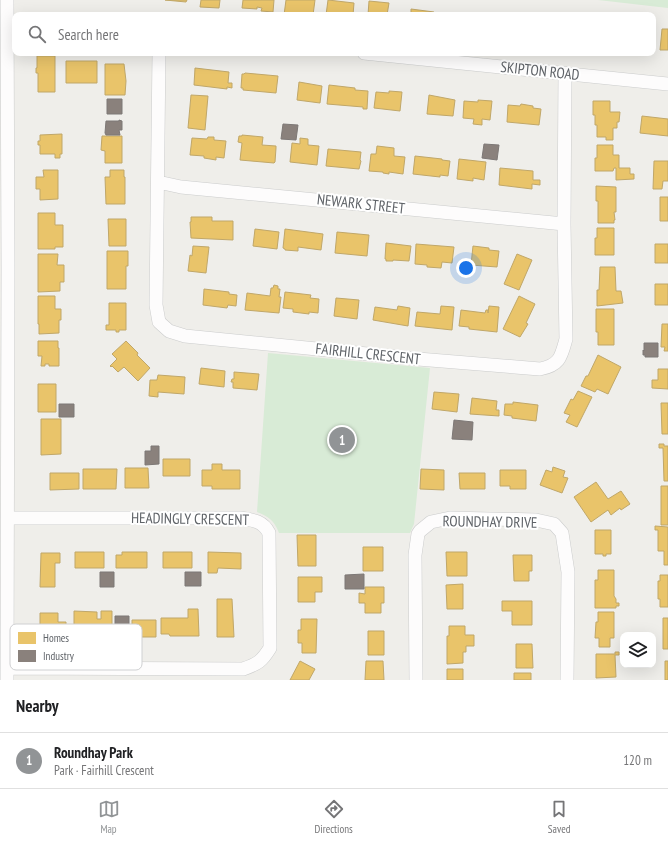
<!DOCTYPE html>
<meta charset="utf-8">
<style>
:root{--surface:#fff;--page:#f6f6f6;--text:#202124;--muted:#757577;--line:#e0e0e0;--accent:#919496}
body{margin:0;font-family:"PT Sans Narrow",sans-serif;background:var(--page);color:var(--text)}
.controls{position:absolute;right:12px;bottom:12px;display:grid;overflow:hidden;border-radius:8px;box-shadow:0 4px 16px #0002}
.controls button{width:36px;height:36px;display:grid;place-items:center;padding:0;border:0;border-bottom:1px solid var(--line);background:var(--surface);color:var(--text);font:20px sans-serif}
.you{position:absolute;left:466px;top:268px;width:14px;height:14px;margin:-10px;border:3px solid #fff;border-radius:50%;background:#1a73e8;box-shadow:0 0 0 6px #1a73e833}
.badge{display:grid;place-items:center;width:26px;height:26px;border-radius:50%;background:var(--accent);color:#fff;font-size:13px;font-weight:700}
.pin{position:absolute;translate:-50% -50%;border:2px solid #fff;box-shadow:0 1px 4px #0006}
.list{margin:0;padding:0;list-style:none}
h2{display:flex;justify-content:space-between;align-items:center;height:52px;margin:0;padding:0 16px;font-size:17px}
h2 small{font-size:13px;font-weight:400;color:var(--muted)}
.list li{display:grid;grid-template-columns:26px 1fr auto;gap:12px;align-items:center;box-sizing:border-box;height:56px;padding:0 16px;border-top:1px solid var(--line)}
.list b{display:block;font-size:15px;white-space:nowrap}
.list p{margin:0;font-size:13px;white-space:nowrap;color:var(--muted)}
.list em{font-size:13px;font-style:normal;color:var(--muted)}
.icon{flex:none;width:22px;height:22px;fill:none;stroke:currentColor;stroke-width:2;stroke-linecap:round;stroke-linejoin:round}
.map{position:relative;flex:none;width:668px;height:680px;overflow:hidden}
.search{position:absolute;background:var(--surface);box-shadow:0 4px 16px #0002;left:12px;right:12px;top:12px;height:44px;display:flex;align-items:center;gap:10px;box-sizing:border-box;padding:0 14px;border-radius:8px;color:var(--muted);font-size:15px}
.sheet{height:108px;background:var(--surface)}
nav{display:flex;justify-content:space-around;align-items:center;box-sizing:border-box;height:56px;border-top:1px solid var(--line);background:var(--surface);font-size:11px;color:var(--muted)}
nav a{display:grid;justify-items:center;gap:2px}
nav .on{color:var(--accent)}
.map>svg:first-child{display:block}
.green{fill:#d8ebd6}
.homes{fill:#e9c46a;stroke:#c0a769}
.industry{fill:#8a817c;stroke:#7d7876}
.lines{fill:none;stroke-linecap:round;stroke-linejoin:round}
.minor-casing{stroke:#cbcccc;stroke-width:14}
.minor{stroke:#fdfcfc;stroke-width:13}
.labels{text-anchor:middle;stroke-width:4;stroke-linejoin:round;paint-order:stroke}
.street-label{font-size:15px;fill:#5f6368;stroke:#fff}
.key{fill:#fff;stroke:#cfd0d2;stroke-width:1}
.key-label{font-size:11px;fill:#5f6368}
</style>
<div class="map">
<svg width="668" height="680" viewBox="0 0 668 680">
<rect width="100%" height="100%" fill="#efeeea"/>
<path class="green" d="M598 0H668V8Z
M268 353 430 368 414 524 410 533H279C274 520 269 517 257 512Z"/>
<path class="homes" d="M165 0H187L186 2Z
M201 0H220L219 8 200 7Z
M243 0H274L273 12 261 11 262 8 257 7V9L242 8Z
M286 0H315L313 15 301 14V15H284Z
M328 0 354 3 353 15H326Z
M369 1 389 3 387 15H368Z
M411 9 434 12V15H411Z
M662 29H668V50H660Z
M37 56H55V92H38V73H36V68H37Z
M66 61H97V83H66Z
M105 64H124L126 81 125 95H105Z
M195 68 229 72 228 83H232V88L227 87V89L194 85Z
M245 73 278 76 276 93 243 90V88H241L242 74H244Z
M299 82 322 86 320 103 297 100Z
M329 85 355 88V90L368 91 367 109H363V107L327 104Z
M389 91 402 92 400 111 374 108 376 92 389 93Z
M191 95 208 96 205 130 188 128Z
M429 95 455 100 453 116 427 114Z
M478 100 492 101 490 120 482 119V125L473 124 474 119 463 118 464 101 478 102Z
M593 101H610V112H620L619 122H617V128H613V140H606V137H597V125H595V115H593Z
M521 104 533 106V108L541 109 539 125 507 122 508 105 520 106Z
M642 116 668 119V136L640 133Z
M62 134V154H60V158H55V154H40V145H38V141H40V135Z
M242 135 263 137 262 145 276 146V148L275 162 274 163 240 160 242 143 238 142 239 136H242Z
M102 136H122V163H105V151L101 150Z
M208 137H214V140L226 141 224 158 216 157V160L204 158V156L190 155 192 138 207 139Z
M300 138 308 139V145L319 146 317 165 290 162 292 143 300 144Z
M597 145H613V155H619V168H630V174H634V179L616 180V168H614L613 171H595V158H597Z
M377 146 394 148V156L405 157 403 174 389 172V174L383 173V172L369 171 371 154H376Z
M328 149 361 152 360 160 361 161 359 169 326 166Z
M415 156 442 159V160L450 161 448 176 440 175V177L413 174Z
M459 159 486 162 484 180 473 178V181L457 179Z
M654 161H668V181H663L662 189H653Z
M500 168 533 171V180H540V185L532 184V189L499 185Z
M43 170H58V199L40 200V189H36V177H44Z
M110 170H124V177H125V204H106L105 177H110Z
M596 186 616 187V212H614L615 220H614V223H598V201H596Z
M660 197H668V221H660Z
M38 213H55V225H63V247H55V249H38Z
M191 217H212V221H233V240L191 238 190 222H191Z
M108 219H126V246H109Z
M597 228H614V255H595V238H597Z
M255 229 279 232 277 249 253 246Z
M285 229 323 234 321 250 298 247V251L285 250V249L283 248Z
M337 232 369 235 367 256 335 253Z
M386 243 411 246 409 261 393 260V261H386V259H385Z
M416 244 454 247 452 263 442 262 441 268 427 267V265L415 264Z
M655 244H668V263H655Z
M193 246 209 247 206 273 188 271 190 255 192 256Z
M473 246 489 248V250L499 251 497 267 471 265Z
M107 251H128V266H126V289H107Z
M38 254H58L57 265H64V282H60V291L38 292Z
M517 254 532 260 519 290 504 284Z
M600 267H615L616 291H621L623 303 597 306V290H599Z
M655 284H668V305H655Z
M274 285 278 286V289H280L279 297H281L279 313 245 310 247 293 270 296 271 288H273Z
M204 289 229 292V294L237 295 236 306 228 305 227 308 203 305Z
M285 292 311 295 310 298 319 299 318 313 309 312V314L293 312V309L283 308Z
M38 296H55V309H61V320H59V333L39 334V324H38Z
M519 296 535 304 526 323 528 324 520 337 503 329Z
M336 298 359 300 357 319 334 316Z
M109 303H126V330H119V332H116V330H106V325H109Z
M398 306 410 308 408 326 373 320 375 307 397 310Z
M441 306 454 307 452 330 415 326 417 312 440 314Z
M489 306 499 307 497 332 469 329V327L459 326 461 310 485 313 486 310H488V313Z
M596 309H614V345H598V332H596Z
M662 324H668V351H664L665 347H661Z
M38 341H58V348H59V366H49V364H45V366H41L42 356H38Z
M126 341 138 353 137 355 150 368 138 381 124 367 118 372 112 366 111 367 110 366 117 359 112 354Z
M598 355 621 367 608 394 597 389 595 392 581 386 586 376H588Z
M201 368 225 371 224 387 199 384Z
M658 369H668V389L652 388V380H658Z
M234 372 259 374 257 390 233 388V382H231L232 379H234Z
M158 375 185 377 184 394 158 392V397L149 396 150 380H157Z
M38 384H56V412H38Z
M578 391 592 397 577 427 566 422 570 415 564 413 571 399 573 400Z
M434 392 459 394 457 412 432 409Z
M472 398 497 401 496 410H499V416L470 414Z
M513 402 538 405 536 421 512 418V416L504 415 505 404H513Z
M661 403H668V434H662Z
M41 419H61V454L41 455Z
M659 444H664V446H668V481H664L663 448H659Z
M163 459H190V476H163Z
M212 464H222V470H240V489H212V486H202V470H212Z
M553 467 565 471 563 477 568 478 562 493 540 485 546 470 552 472Z
M125 468H148L149 488H125Z
M83 469H117L116 489H83Z
M421 469 444 470V490L420 489Z
M500 470H526V489H510V486H500Z
M50 473H79V489L50 490Z
M459 473H485V489H460Z
M596 482 608 499 621 491 630 504 621 510 620 508 611 515 608 510 591 522 574 497Z
M661 486H668V525H661Z
M655 526 668 527V565H664V551H658V530H655Z
M595 530H611V554H606V556H603V554H595Z
M297 535H316V566H298Z
M363 547H383V571H363Z
M75 552H104V568H75Z
M122 552H147V568H116V555H122Z
M163 552H192V568H163Z
M208 552 241 553V569L218 568 217 573H208Z
M446 552H467V576H447Z
M41 553H60V563H55V587H40Z
M513 555H532V571H529V581H514Z
M598 570H614V596L616 599V603H619V606H616V608H595V580H598Z
M660 575H668V607H660V599H658V581H660Z
M298 577H322V592H315V602H298Z
M463 584V609H447L446 585Z
M365 587H384V603H381V613H365V603H359V593L365 594Z
M217 599H232L234 637H217Z
M502 601H532V625H512V611H502Z
M188 609H198L199 636H170L169 634H161V618H188Z
M74 611 97 612V619H101V611H112V637H74Z
M598 612H614V638H610V647H599V638H595L596 622H598Z
M40 613H58V622H66V637H42V629H40Z
M663 618H668V649H663Z
M301 619H317L316 653H302V643H298V630H301Z
M132 620H156V637H132Z
M449 626H465V635H474V646H466V652H463V663L447 664V636H449Z
M368 631H384V655H368Z
M516 644H532L533 668H516Z
M615 652H619V655H615L616 677 596 678V654H615Z
M300 661 315 669 309 680H290Z
M366 661H383L384 680H365Z
M665 661H668V680H665Z
M447 669H463V680H447Z
M514 673H531V680H514Z"/>
<path class="industry" d="M107 99H122V114H107Z
M119 120 122 121V130H119L120 135H106L105 133 106 121H119Z
M283 124 298 125 296 140 281 139Z
M484 144 499 145 497 160 482 158Z
M644 343H658V357H645V355H643V350L644 351Z
M59 404H74V417H59Z
M454 420 473 422 472 440 452 439Z
M151 446H159V464L145 465V451H151Z
M100 572H114V587H100Z
M185 572H201V586H185Z
M364 574V589H345V575Z
M115 616H129V636H115Z"/>
<g class="lines">
<g class="minor-casing">
<path id="minor" d="M7 0 8 268 7 680
M159 53 156 305 159 322 169 331 185 336 418 359 540 369C560 365 561 357 566 339L564 224 565 73
M364 53 668 84
M158 182 181 187 564 224
M7 668 243 669C258 664 262 661 270 648L269 533C263 521 253 520 240 518H8
M416 680 415 555 418 534 420 531 431 522 450 518 536 520 554 524 562 533 568 572 567 680"/>
</g>
<use href="#minor" class="minor"/>
</g>
<g class="labels">
<g class="street-label">
<text transform="translate(540 71) rotate(6)" y="5">SKIPTON ROAD</text>
<text transform="translate(361 204) rotate(6)" y="5">NEWARK STREET</text>
<text transform="translate(368 354) rotate(6)" y="5">FAIRHILL CRESCENT</text>
<text transform="translate(190 519) rotate(1)" y="5">HEADINGLY CRESCENT</text>
<text transform="translate(490 522) rotate(1)" y="5">ROUNDHAY DRIVE</text>
</g>
</g>
<rect x="10" y="624" width="132" height="46" rx="6" class="key"/>
<rect x="18" y="632" width="18" height="12" fill="#e9c46a"/>
<rect x="18" y="650" width="18" height="12" fill="#8a817c"/>
<g class="key-label">
<text x="43" y="642">Homes</text>
<text x="43" y="660">Industry</text>
</g>
</svg>
<div class="controls">
<button><svg class="icon" aria-label="layers" viewBox="0 0 24 24"><path d="M12 4l9 5-9 5-9-5zM3 14l9 5 9-5"/></svg></button>
</div>
<div class="you"></div>
<div class="pin badge" style="left:342px;top:440px">1</div>
<div class="search"><svg class="icon" aria-label="search" viewBox="0 0 24 24"><circle cx="10" cy="10" r="6"/><path d="M15 15l6 6"/></svg>Search here</div>
</div>
<section class="sheet">
<h2>Nearby<small></small></h2>
<ul class="list">
<li><span class="badge">1</span><div><b>Roundhay Park</b><p>Park · Fairhill Crescent</p></div><em>120 m</em></li>
</ul>
</section>
<nav>
<a class="on"><svg class="icon" aria-label="map" viewBox="0 0 24 24"><path d="M3 6l6-2 6 2 6-2v14l-6 2-6-2-6 2zM9 4v14M15 6v14"/></svg>Map</a>
<a><svg class="icon" aria-label="directions" viewBox="0 0 24 24"><path d="M12 3l9 9-9 9-9-9zM9 14v-3h6M13 9l2 2-2 2"/></svg>Directions</a>
<a><svg class="icon" aria-label="saved" viewBox="0 0 24 24"><path d="M7 4h10v16l-5-4-5 4z"/></svg>Saved</a>
</nav>
